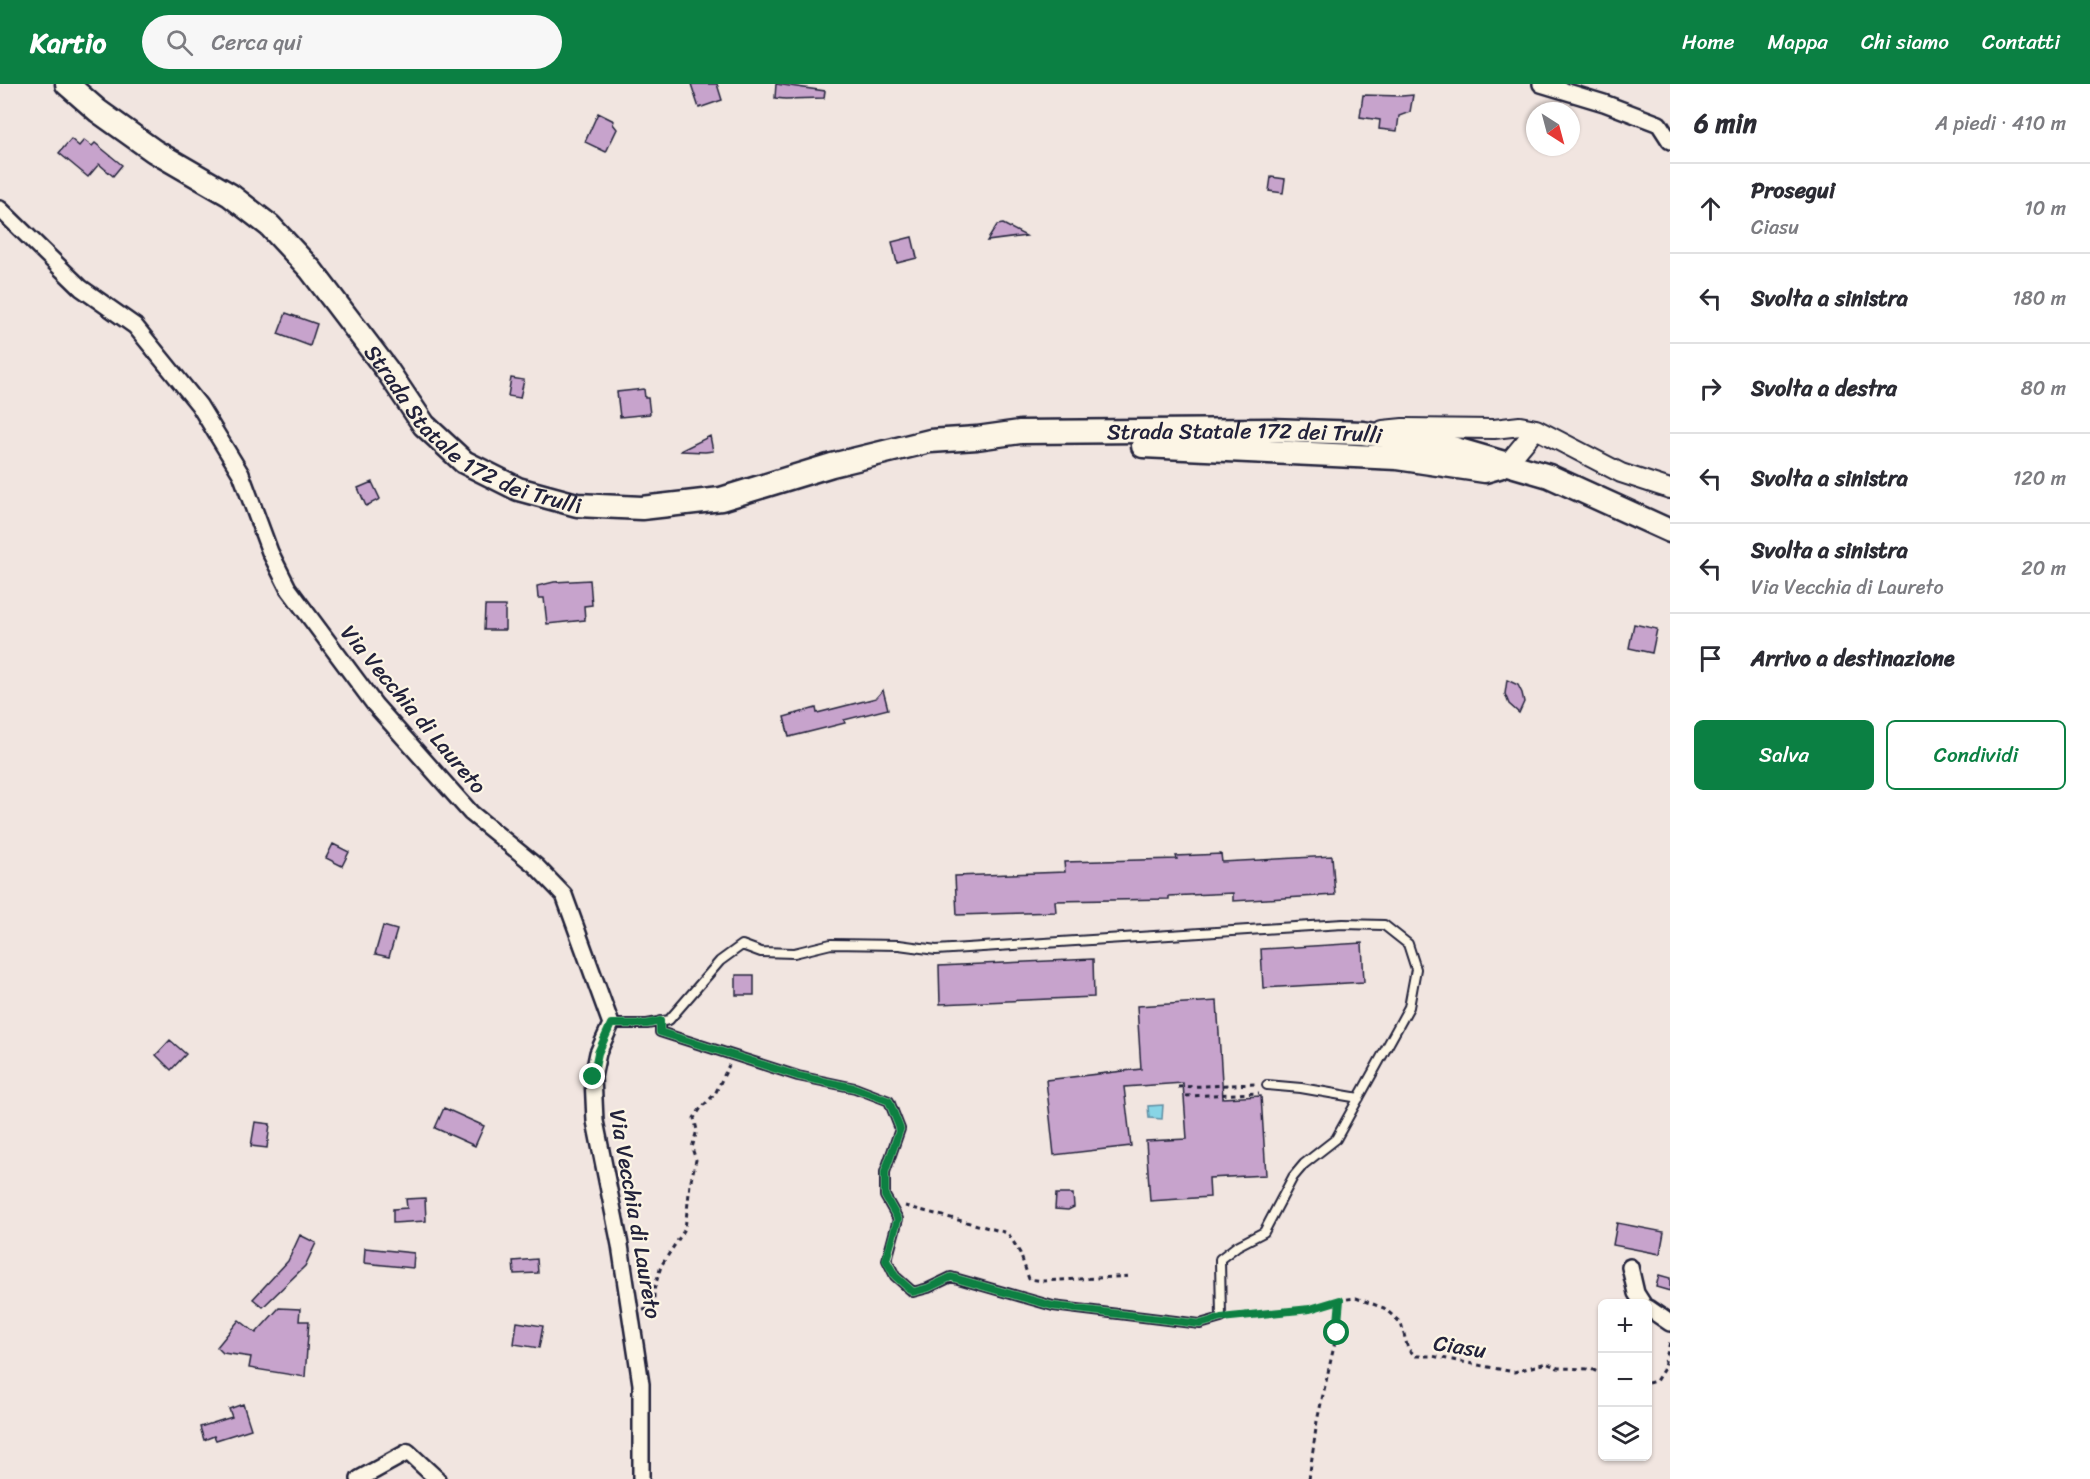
<!DOCTYPE html>
<html lang="it">
<meta charset="utf-8">
<style>
:root{--surface:#fff;--page:#f7f7f7;--text:#2b2b33;--muted:#7c7c81;--line:#e1e1e2;--accent:#0b8043}
body{margin:0;font-family:Sriracha,sans-serif;background:var(--page);color:var(--text)}
.controls{position:absolute;right:18px;bottom:18px;display:grid;overflow:hidden;border-radius:9px;box-shadow:0 2px 4px #0004}
.controls button{width:54px;height:54px;display:grid;place-items:center;padding:0;border:0;border-bottom:2px solid var(--line);background:var(--surface);color:var(--text);font:30px sans-serif}
.compass{position:absolute;left:1526px;top:18px;width:54px;height:54px;border-radius:50%;background:var(--surface);box-shadow:0 2px 4px #0004;rotate:144deg}
.stop{position:absolute;width:18px;height:18px;margin:-14px;border:4px solid #0b8043;border-radius:50%;background:#fff}
.stop.end{background:#0b8043;border-color:#fff;box-shadow:0 2px 6px #0008}
.list{margin:0;padding:0;list-style:none}
h2{display:flex;justify-content:space-between;align-items:center;height:78px;margin:0;padding:0 24px;font-size:26px}
h2 small{font-size:20px;font-weight:400;color:var(--muted)}
.list li{display:grid;grid-template-columns:39px 1fr auto;gap:18px;align-items:center;box-sizing:border-box;height:90px;padding:0 24px;border-top:2px solid var(--line)}
.list b{display:block;font-size:22px;white-space:nowrap}
.list p{margin:0;font-size:20px;white-space:nowrap;color:var(--muted)}
.list em{font-size:20px;font-style:normal;color:var(--muted)}
.actions{display:flex;gap:12px;padding:18px 24px}
.actions a{flex:1;padding:14px 0;border:2px solid var(--accent);border-radius:9px;text-align:center;font-size:21px;color:var(--accent)}
.actions .main{background:var(--accent);color:#fff}
.icon{flex:none;width:33px;height:33px;fill:none;stroke:currentColor;stroke-width:2;stroke-linecap:round;stroke-linejoin:round}
.map{position:relative;flex:none;width:1670px;height:1395px;overflow:hidden}
header{display:flex;align-items:center;gap:36px;box-sizing:border-box;height:84px;padding:0 30px;background:var(--accent);color:#fff}
header strong{font-size:28px}
nav{display:flex;gap:33px;margin-inline-start:auto;font-size:21px}
.search{width:420px;height:54px;background:var(--page);display:flex;align-items:center;gap:15px;box-sizing:border-box;padding:0 21px;border-radius:33px;color:var(--muted);font-size:22px}
main{display:flex}
aside{flex:1;background:var(--surface)}
.map>svg:first-child{display:block}
.water{fill:#88d5e6;stroke:#5f8da2;stroke-width:1.5}
.building{fill:#c7a3cc;stroke:#22223b;stroke-width:1.5}
.lines{fill:none;stroke-linecap:round;stroke-linejoin:round}
.service-casing{stroke:#22223b;stroke-width:12}
.minor-casing{stroke:#22223b;stroke-width:20}
.tertiary-casing{stroke:#22223b;stroke-width:22}
.primary-casing{stroke:#22223b;stroke-width:27}
.path{stroke:#22223b;stroke-width:3;stroke-dasharray:4.5 4.5;stroke-linecap:butt}
.service{stroke:#fcf5e5;stroke-width:8}
.minor{stroke:#fcf5e5;stroke-width:15}
.tertiary{stroke:#fcf5e5;stroke-width:18}
.primary{stroke:#fcf5e5;stroke-width:22}
.route{stroke:#0b8043;stroke-width:8}
.labels{text-anchor:middle;stroke-width:4.5;stroke-linejoin:round;paint-order:stroke}
.street-label{font-size:22px;fill:#22223b;stroke:#fcf5e5}
</style>
<header>
<strong>Kartio</strong>
<div class="search"><svg class="icon" aria-label="search" viewBox="0 0 24 24"><circle cx="10" cy="10" r="6"/><path d="M15 15l6 6"/></svg>Cerca qui</div>
<nav><a>Home</a><a>Mappa</a><a>Chi siamo</a><a>Contatti</a></nav>
</header>
<main>
<div class="map">
<svg width="1670" height="1395" viewBox="0 0 1670 1395">
<rect width="100%" height="100%" fill="#f1e5e0"/>
<filter id="ink" filterUnits="userSpaceOnUse"><feTurbulence type="fractalNoise" baseFrequency=".0167" numOctaves="2"/><feDisplacementMap in="SourceGraphic" scale="12" xChannelSelector="R" yChannelSelector="G"/><feConvolveMatrix kernelMatrix="1 2 1 2 8 2 1 2 1" color-interpolation-filters="sRGB"/></filter>
<g filter="url(#ink)">
<path class="water" d="M1163 1021 1162 1035 1149 1034 1148 1022Z"/>
<path class="building" d="M691 0H717L722 16 699 24Z
M776 0 825 7 824 14 785 15 775 14Z
M1363 11 1402 12 1413 11 1410 28 1399 32 1397 47 1379 45 1380 36 1360 33Z
M598 29 614 37 613 40 617 45 606 68 585 58Z
M71 55 79 62 84 56 92 62 95 59 122 81 113 92 99 80 88 93 59 69Z
M1271 93 1285 95 1283 109 1269 107Z
M1003 140 1026 152 987 157 997 141Z
M912 153 917 174 897 179 892 158Z
M286 229 317 240 310 262 278 250Z
M511 294 524 296 520 314 508 312Z
M644 305 645 314H648L650 330 620 333 617 308Z
M710 352 713 367 705 368 680 367Z
M372 398 380 415 366 422 358 404Z
M590 496 592 521 584 522 585 536 547 540 544 514H538L537 502 554 498Z
M485 522H505V546H484Z
M1634 540 1657 545 1652 569 1629 564Z
M1507 596 1518 601 1522 609 1524 618 1519 629 1509 620 1505 610Z
M883 606 888 625 844 636 845 639 789 653 784 633 816 624 817 629 876 614Z
M333 760 349 768 342 782 326 774Z
M1221 770 1222 778 1332 772 1335 811 1233 817V809L1169 812V815L1055 817 1056 828 957 831 955 792 1065 788 1064 778 1177 775 1176 772Z
M383 842 397 846 389 873 375 870Z
M1362 859 1364 898 1263 904 1261 865Z
M1093 875 1094 913 940 920 939 882Z
M736 891H754V911H736Z
M1217 917 1223 1014 1261 1012 1266 1091 1209 1094 1210 1113 1150 1117 1146 1057 1187 1055 1183 999 1124 1003 1131 1062 1054 1071 1046 996 1141 985 1137 922Z
M170 956 186 970 171 986 156 971Z
M444 1024 484 1042 475 1062 435 1044Z
M255 1038 270 1040 267 1064 251 1062Z
M1056 1110H1073L1074 1123 1068 1126 1055 1125Z
M425 1114 426 1137 393 1139V1125L407 1124 406 1115Z
M1617 1139 1664 1148 1660 1170 1613 1161Z
M300 1151 316 1159 305 1182 263 1223 253 1215 288 1177Z
M365 1164 414 1169 413 1184 364 1179Z
M537 1175 538 1189 514 1190 513 1177Z
M1659 1191 1670 1194V1207L1656 1203Z
M279 1224 300 1225 299 1237H309L305 1293 249 1284 251 1273 223 1269 217 1263 239 1236 256 1249Z
M517 1238 543 1242 539 1264 514 1260Z
M243 1320 251 1345 216 1356 214 1352 204 1356 200 1343 232 1333 229 1325Z"/>
<g class="lines">
<g class="service-casing">
<path id="service" d="M611 940H647L669 936 720 877 742 861 761 868 794 869 831 860 899 861 936 866 1343 840 1384 841 1408 860 1416 885 1409 923 1336 1055 1304 1080 1293 1093 1264 1148 1237 1162 1220 1175 1221 1234 1200 1240 1053 1222 951 1193 928 1204 913 1208 895 1192 887 1176 898 1135 885 1112V1088L900 1045 889 1017 855 1004 798 992 660 948V937
M1267 1001 1301 1004 1359 1014"/>
</g>
<g class="minor-casing">
<path id="minor" d="M1541 0 1604 19 1659 40 1670 57
M0 125 81 204 135 242 199 321 241 390 270 468 288 504 375 621 471 729 536 782 564 811 611 940 598 969 593 993 595 1037 620 1161 641 1300V1395
M1630 1183 1636 1209 1643 1220
M1648 1224 1670 1239
M359 1395 408 1368 437 1395"/>
</g>
<g class="tertiary-casing">
<path id="tertiary" d="M1383 346 1403 344 1494 345 1520 342 1536 345 1621 389 1670 405
M1507 380 1536 345"/>
</g>
<g class="primary-casing">
<g id="primary">
<path id="s1" d="M67 0 98 27 154 67 230 111 270 142 311 186 387 286 424 341 464 378 518 405 577 421 642 424 721 415 832 381 930 357 977 354 1020 348 1269 346 1363 349 1435 359 1549 392 1670 447"/>
<path d="M1143 362 1397 374 1485 387 1499 383"/>
</g>
</g>
<path class="path" d="M1178 1003 1257 1000
M1186 1012 1259 1009
M905 1122 1008 1149 1020 1169 1029 1195 1044 1197 1131 1192
M643 1226 648 1225 654 1218V1206L661 1182 685 1145 690 1100 696 1076 692 1064 697 1046 694 1034 701 1024 715 1010 729 981
M1233 1233 1310 1225 1340 1216
M1648 1299 1656 1297 1663 1286 1670 1258
M1309 1395 1317 1337 1337 1249 1340 1216 1356 1214 1384 1224 1401 1239 1408 1265 1416 1272H1432L1514 1288 1546 1279 1558 1284 1591 1285 1602 1290"/>
<use href="#service" class="service"/>
<use href="#minor" class="minor"/>
<use href="#tertiary" class="tertiary"/>
<use href="#primary" class="primary"/>
</g>
</g>
<g class="lines" filter="url(#ink)">
<path class="route" d="M593 993 598 969 611 940H647L660 937V948L798 992 855 1004 889 1017 900 1045 885 1088V1112L898 1135 886 1176 895 1192 913 1208 928 1204 951 1193 1053 1222 1200 1240 1221 1234 1310 1225 1340 1216 1337 1249"/>
</g>
<g class="labels">
<g class="street-label">
<text dy="8" stroke="none"><textPath href="#s1" startOffset="543">Strada Statale 172 dei Trulli</textPath></text>
<text dy="8" stroke="none"><textPath href="#s1" startOffset="1353">Strada Statale 172 dei Trulli</textPath></text>
<text transform="translate(414 625) rotate(50)" y="8">Via Vecchia di Laureto</text>
<text transform="translate(636 1130) rotate(80)" y="8">Via Vecchia di Laureto</text>
<text transform="translate(1460 1262) rotate(9)" y="8">Ciasu</text>
</g>
</g>
</svg>
<div class="controls">
<button>+</button>
<button>−</button>
<button><svg class="icon" aria-label="layers" viewBox="0 0 24 24"><path d="M12 4l9 5-9 5-9-5zM3 14l9 5 9-5"/></svg></button>
</div>
<svg class="compass" viewBox="-18 -18 36 36"><path d="M0-13l5 13h-10z" fill="#e53935"/><path d="M0 13l5-13h-10z" fill="#7c7c81"/></svg>
<div class="stop" style="left:1337px;top:1249px"></div>
<div class="stop end" style="left:593px;top:993px"></div>
</div>
<aside>
<h2>6 min<small>A piedi · 410 m</small></h2>
<ul class="list">
<li><svg class="icon" aria-label="ahead" viewBox="0 0 24 24"><path d="M12 20V5M6 11l6-6 6 6"/></svg><div><b>Prosegui</b><p>Ciasu</p></div><em>10 m</em></li>
<li><svg class="icon" aria-label="left" viewBox="0 0 24 24"><path d="M17 20v-9H6M10 6l-5 5 5 5"/></svg><div><b>Svolta a sinistra</b></div><em>180 m</em></li>
<li><svg class="icon" aria-label="right" viewBox="0 0 24 24"><path d="M7 20v-9h11M14 6l5 5-5 5"/></svg><div><b>Svolta a destra</b></div><em>80 m</em></li>
<li><svg class="icon" aria-label="left" viewBox="0 0 24 24"><path d="M17 20v-9H6M10 6l-5 5 5 5"/></svg><div><b>Svolta a sinistra</b></div><em>120 m</em></li>
<li><svg class="icon" aria-label="left" viewBox="0 0 24 24"><path d="M17 20v-9H6M10 6l-5 5 5 5"/></svg><div><b>Svolta a sinistra</b><p>Via Vecchia di Laureto</p></div><em>20 m</em></li>
<li><svg class="icon" aria-label="arrive" viewBox="0 0 24 24"><path d="M6 21V4h12l-3 4 3 4H6"/></svg><div><b>Arrivo a destinazione</b></div></li>
</ul>
<div class="actions"><a class="main">Salva</a><a>Condividi</a></div>
</aside>
</main>
